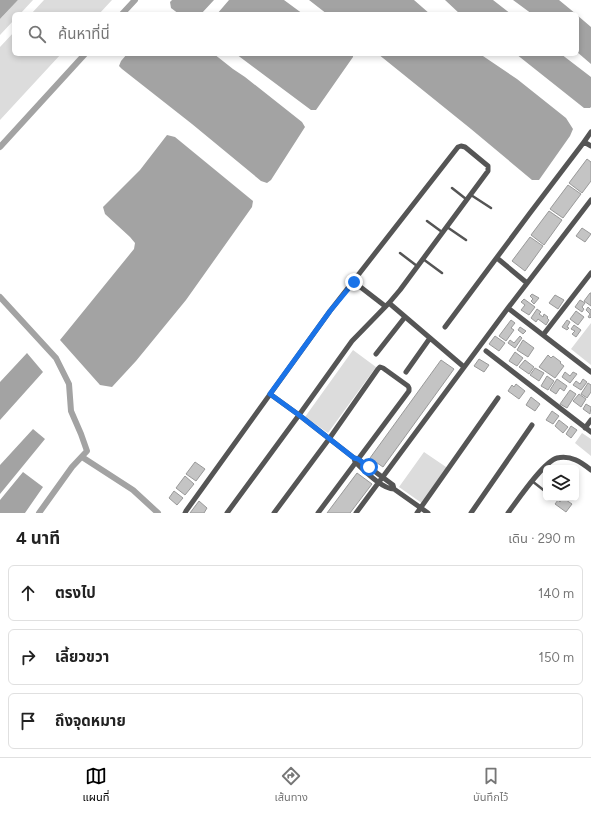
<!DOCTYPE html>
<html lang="th">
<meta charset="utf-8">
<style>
:root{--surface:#fff;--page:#f2f2f2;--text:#222;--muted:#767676;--line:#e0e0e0;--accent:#000}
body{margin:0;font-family:Figtree,"Noto Sans Thai",sans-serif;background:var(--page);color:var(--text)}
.controls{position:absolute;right:12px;bottom:12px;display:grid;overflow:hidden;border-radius:6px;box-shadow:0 2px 6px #0003}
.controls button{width:36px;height:36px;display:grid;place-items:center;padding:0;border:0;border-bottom:1px solid var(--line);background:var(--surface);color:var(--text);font:20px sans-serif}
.stop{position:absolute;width:12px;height:12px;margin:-9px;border:3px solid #1a73e8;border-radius:50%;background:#fff}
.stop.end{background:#1a73e8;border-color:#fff;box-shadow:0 1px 4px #0008}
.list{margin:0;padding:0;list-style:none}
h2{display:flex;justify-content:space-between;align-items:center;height:52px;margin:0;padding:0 16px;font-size:17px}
h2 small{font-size:13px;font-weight:400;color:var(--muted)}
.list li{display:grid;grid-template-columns:26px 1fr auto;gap:12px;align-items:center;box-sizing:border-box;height:56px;margin:0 8px 8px;padding:0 8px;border:1px solid var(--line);border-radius:6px}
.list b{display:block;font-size:15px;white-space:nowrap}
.list em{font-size:13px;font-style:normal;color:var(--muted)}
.icon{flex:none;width:22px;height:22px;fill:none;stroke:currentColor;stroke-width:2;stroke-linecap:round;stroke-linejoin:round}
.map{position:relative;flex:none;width:591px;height:513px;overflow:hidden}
.search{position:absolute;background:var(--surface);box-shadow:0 2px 6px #0003;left:12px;right:12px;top:12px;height:44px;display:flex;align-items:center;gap:10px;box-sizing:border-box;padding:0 14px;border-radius:6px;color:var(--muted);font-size:15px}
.sheet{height:244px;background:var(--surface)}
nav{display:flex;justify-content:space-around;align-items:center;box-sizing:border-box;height:56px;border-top:1px solid var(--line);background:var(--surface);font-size:11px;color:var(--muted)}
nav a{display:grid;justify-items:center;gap:2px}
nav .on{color:var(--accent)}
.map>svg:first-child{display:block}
.green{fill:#dcdcdc}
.water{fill:#a3a3a3}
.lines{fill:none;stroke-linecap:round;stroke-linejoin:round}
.canal{stroke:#a3a3a3;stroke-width:6}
.building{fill:#c4c4c4;stroke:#999}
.lane{stroke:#555;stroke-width:2.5}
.street{stroke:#555;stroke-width:5}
.route{stroke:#1a73e8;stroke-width:5}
</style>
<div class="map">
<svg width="591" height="513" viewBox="0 0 591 513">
<rect width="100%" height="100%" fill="#fff"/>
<path class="green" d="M18 0H33L20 14H14V20L0 35V19Z
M44 0H112L99 14H31Z
M14 32V54H61L0 120V47Z
M591 323V365L571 349Z
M353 350 376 367 328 433 305 417Z
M582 433 591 439V456L575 443Z
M424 452 449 469 423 504 399 487Z"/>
<path class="water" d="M0 0H18L0 19Z
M172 0H214L201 14H179L171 8 170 2Z
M229 0H284L303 14H217Z
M309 0H414L430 14H327Z
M445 0H493L511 14H460Z
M513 0H559L576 14H532Z
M577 15 591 27V64L577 52Z
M127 54H214L233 69 245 77 302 122 305 127 271 180 267 183 261 181 192 124 122 69 119 66 121 61Z
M236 54H353V57L316 110H311Z
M378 54H480L517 79 566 118 573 129 570 136 539 180H532L471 129Z
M516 54H561L591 77V107L590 108H584Z
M167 135 175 137 253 201 252 207 186 300 136 361 112 387 100 385 60 340 134 249 135 243 130 237 105 214 103 207 140 170Z
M27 353 43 372 0 420V382Z
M33 429 45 439 0 494V465Z
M23 472 43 487 25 513H0V500Z"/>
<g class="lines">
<path class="canal" d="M122 14 135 0
M0 147 85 54
M0 297 56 358 69 384 71 411 81 434 87 451 72 467 39 513
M82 457 133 490 158 513"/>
</g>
<path class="building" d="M587 159 591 162V181L582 193 569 183Z
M568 185 581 194 563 218 550 209Z
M549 211 562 220 544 245 531 235Z
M582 228 591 234 585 242 576 236Z
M530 237 543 246 525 271 512 261Z
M590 293H591V306L584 301Z
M532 294 539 298 534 304 531 301 533 299 530 296Z
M555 295 564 300 558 309 549 303Z
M524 299 535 307 529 315 521 310 525 305 521 302Z
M580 300 585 303 582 307 584 309 582 312 575 307Z
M588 307 591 310V317L590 318 588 317 590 314 586 310Z
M537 309 541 312 539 314 543 317 544 314 548 317 547 318 549 320 546 325 538 319 536 322 531 318Z
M576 311 584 317 578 325 570 319Z
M511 320 515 323 511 328 514 330 506 341 499 336Z
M567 320 570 322 567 327 569 328 567 330 562 327Z
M574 325 581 330 576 337 572 334 575 331 571 329Z
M520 327 526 331 523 334 518 330Z
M495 336 505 343 499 351 489 344Z
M520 336 522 338 515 348 508 343 510 340 514 343Z
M523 340 534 348 528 357 517 350Z
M515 352 523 358 517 366 509 361Z
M548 355 551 358 553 356 561 362 560 363 564 366 555 378 539 367Z
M479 359 489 365 484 372 474 366Z
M441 360 454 369 383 467 370 458Z
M525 360 534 367 529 374 519 367Z
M535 368 544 373 539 381 530 375Z
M565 372 570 376 573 372 577 374 570 383 562 377Z
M547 376 554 381 548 390 541 386Z
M557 379 567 386 564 391 560 388 556 394 550 390Z
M583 379 587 382 581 390 573 385 576 381 580 384Z
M588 383 591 385V392L587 398 581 394Z
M516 384 525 391 519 399 508 391 512 385 514 387Z
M570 390 576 394 567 408 560 404Z
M579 394 586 399 581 407 573 401Z
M531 397 540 404 535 411 526 405Z
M586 404 591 407 590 414 583 409Z
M552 411 559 416 553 424 546 420Z
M559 420 568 427 563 433 555 426Z
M571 426 577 430 571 438 566 434Z
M195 462 205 469 196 481 186 474Z
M357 473 372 484 350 513H327Z
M185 476 194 484 185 495 176 488Z
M174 491 183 498 177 505 169 498Z
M563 498 572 504 566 512 555 504 558 500 560 502Z
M199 501 207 508 204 513H190Z"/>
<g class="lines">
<path class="lane" d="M452 188 466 199
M471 195 491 208
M427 221 442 232
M447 227 466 240
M400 253 417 266
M423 259 442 273
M532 481 546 492"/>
<path class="street" d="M584 142 591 132
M497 258 527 283
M354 282 385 306
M389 303 464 367
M508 308 591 372
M445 327 530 213 584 142 591 146
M543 335 591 273
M486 351 591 432
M376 354 405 317
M406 372 430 338
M270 394 299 415 354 458
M585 428 591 420
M394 489 393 485 358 459 354 458 355 462C364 470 382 489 394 489L428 513
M185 513 186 511 330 311 458 147 461 146 465 147 488 166V171L400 290 389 303 352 341 299 415 227 513
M274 513 329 439 378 369 380 367 383 368 408 386 409 388V391L318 513
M356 513 508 308 591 200
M417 513 498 398
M471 513 532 425
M508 513C517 501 544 461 557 458 571 455 581 462 591 470"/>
</g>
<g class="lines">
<path class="route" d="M354 282 330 311 270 394 299 415 354 458 358 459 369 467"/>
</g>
</svg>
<div class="controls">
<button><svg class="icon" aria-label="layers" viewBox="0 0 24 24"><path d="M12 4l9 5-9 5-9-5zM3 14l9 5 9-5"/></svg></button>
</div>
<div class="stop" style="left:369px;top:467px"></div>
<div class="stop end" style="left:354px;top:282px"></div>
<div class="search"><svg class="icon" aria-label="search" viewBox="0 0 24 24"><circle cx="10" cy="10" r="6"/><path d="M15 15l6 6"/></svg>ค้นหาที่นี่</div>
</div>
<section class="sheet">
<h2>4 นาที<small>เดิน · 290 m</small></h2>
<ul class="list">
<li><svg class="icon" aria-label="ahead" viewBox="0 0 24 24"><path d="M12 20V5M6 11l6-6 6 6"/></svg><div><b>ตรงไป</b></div><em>140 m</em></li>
<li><svg class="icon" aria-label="right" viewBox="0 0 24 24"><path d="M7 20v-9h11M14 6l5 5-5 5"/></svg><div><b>เลี้ยวขวา</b></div><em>150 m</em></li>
<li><svg class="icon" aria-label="arrive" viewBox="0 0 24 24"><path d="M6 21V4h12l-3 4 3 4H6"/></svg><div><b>ถึงจุดหมาย</b></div></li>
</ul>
</section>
<nav>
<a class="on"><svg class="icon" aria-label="map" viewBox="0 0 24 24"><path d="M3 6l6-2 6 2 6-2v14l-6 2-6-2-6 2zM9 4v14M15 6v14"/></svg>แผนที่</a>
<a><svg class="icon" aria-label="directions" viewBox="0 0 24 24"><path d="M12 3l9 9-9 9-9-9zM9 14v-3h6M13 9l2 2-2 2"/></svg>เส้นทาง</a>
<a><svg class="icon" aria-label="saved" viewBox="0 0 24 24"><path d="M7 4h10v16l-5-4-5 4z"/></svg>บันทึกไว้</a>
</nav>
